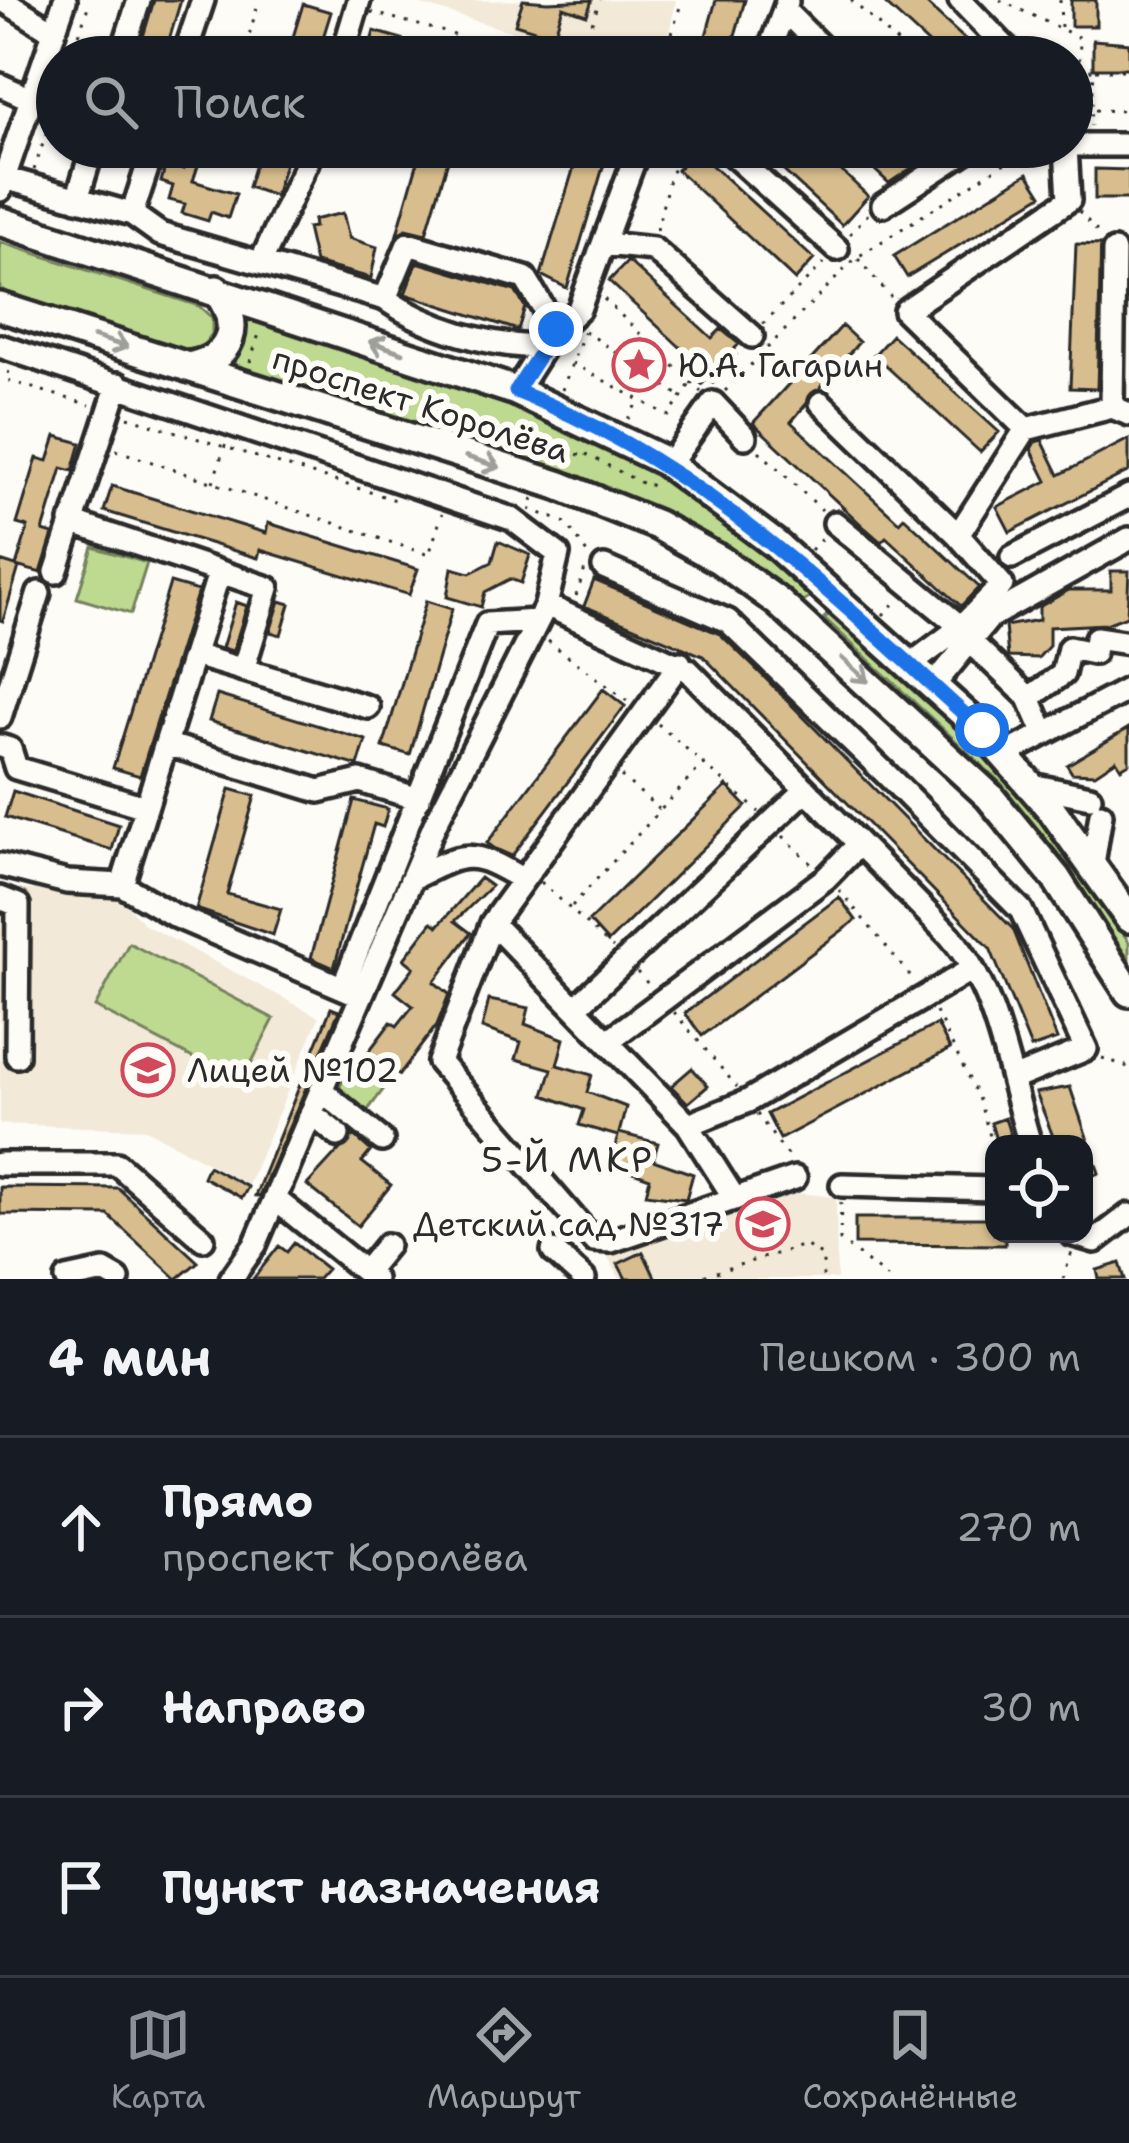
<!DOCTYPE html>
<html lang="ru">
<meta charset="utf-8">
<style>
:root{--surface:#171b24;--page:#242831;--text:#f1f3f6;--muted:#9ea1a6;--line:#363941;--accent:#8c9099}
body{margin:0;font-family:"Shantell Sans",sans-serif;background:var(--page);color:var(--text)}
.controls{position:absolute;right:36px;bottom:36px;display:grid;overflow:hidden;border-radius:24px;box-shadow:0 3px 9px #0004}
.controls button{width:108px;height:108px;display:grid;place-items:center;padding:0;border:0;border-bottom:3px solid var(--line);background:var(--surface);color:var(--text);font:60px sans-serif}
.stop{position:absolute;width:36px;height:36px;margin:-27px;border:9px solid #1a73e8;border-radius:50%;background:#fff}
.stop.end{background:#1a73e8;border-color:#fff;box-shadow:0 3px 12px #0008}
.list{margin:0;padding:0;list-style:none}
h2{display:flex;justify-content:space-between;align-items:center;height:156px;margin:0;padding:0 48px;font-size:51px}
h2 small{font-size:39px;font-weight:400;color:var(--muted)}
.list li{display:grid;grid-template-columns:78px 1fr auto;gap:36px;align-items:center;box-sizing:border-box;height:180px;padding:0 48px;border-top:3px solid var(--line)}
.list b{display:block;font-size:45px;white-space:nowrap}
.list p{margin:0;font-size:39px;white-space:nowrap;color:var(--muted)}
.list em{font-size:39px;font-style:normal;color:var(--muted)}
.icon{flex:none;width:66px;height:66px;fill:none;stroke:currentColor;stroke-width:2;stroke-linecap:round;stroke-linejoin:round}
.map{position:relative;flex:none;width:1129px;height:1279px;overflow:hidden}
.search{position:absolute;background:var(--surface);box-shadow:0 3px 9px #0004;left:36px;right:36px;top:36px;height:132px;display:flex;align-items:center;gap:30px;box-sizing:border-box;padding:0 42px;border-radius:66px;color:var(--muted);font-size:45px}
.sheet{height:696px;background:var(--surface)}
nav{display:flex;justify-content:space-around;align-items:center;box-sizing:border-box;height:168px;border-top:3px solid var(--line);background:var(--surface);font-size:33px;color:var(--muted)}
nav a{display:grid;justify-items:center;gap:6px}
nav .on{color:var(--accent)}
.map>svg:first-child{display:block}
.built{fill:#f2e9d8}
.green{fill:#bed990;stroke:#74825e;stroke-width:3}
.building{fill:#d8be8e;stroke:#2b2b2b;stroke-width:3}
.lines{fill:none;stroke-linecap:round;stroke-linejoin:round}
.minor-casing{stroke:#2b2b2b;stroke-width:30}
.major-casing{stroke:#2b2b2b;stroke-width:36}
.path{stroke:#2b2b2b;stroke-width:3;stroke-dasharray:3 9;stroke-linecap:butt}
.minor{stroke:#fdfcf7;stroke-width:21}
.major{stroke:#fdfcf7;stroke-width:27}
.oneway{stroke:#9e9e9b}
.route{stroke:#1a73e8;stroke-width:15}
.labels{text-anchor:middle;stroke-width:12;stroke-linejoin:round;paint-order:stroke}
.poi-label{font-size:33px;fill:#2b2b2b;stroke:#fdfcf7;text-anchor:start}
.street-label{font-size:33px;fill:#2b2b2b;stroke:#fdfcf7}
.neighbourhood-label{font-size:36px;letter-spacing:3px;fill:#2b2b2b;stroke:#fdfcf7}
</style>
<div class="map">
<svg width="1129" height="1279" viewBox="0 0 1129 1279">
<rect width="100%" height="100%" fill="#fdfcf7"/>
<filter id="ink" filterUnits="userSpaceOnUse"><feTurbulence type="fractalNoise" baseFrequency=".00833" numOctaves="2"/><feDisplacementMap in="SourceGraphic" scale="24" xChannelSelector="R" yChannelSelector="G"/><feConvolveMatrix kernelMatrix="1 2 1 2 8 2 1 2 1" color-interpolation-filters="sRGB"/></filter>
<g filter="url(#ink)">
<path class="built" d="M676 0 667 43 629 57H597L409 1Z
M0 888 118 896 145 925 319 1017 248 1185 146 1129 0 1124Z
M786 1192 836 1197 837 1279H620L605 1252Z"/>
<path class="green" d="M0 242 199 306 212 318V334L202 347 186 350 0 290Z
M241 312C374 357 512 395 636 463 701 497 757 547 812 596L802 603C631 477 423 425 223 362Z
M93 547 147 563 131 614 77 598Z
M830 613 973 739 1043 819 1129 942V960L1067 865 1001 783 824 618Z
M129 943 274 1019 241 1083 95 1007Z
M351 1058 386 1086 365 1114 338 1092Z"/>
<path class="building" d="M154 0H181L164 57H137Z
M523 0 548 2 592 0 587 15 563 7 554 36 515 24Z
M716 0H745L729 57H700Z
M881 0H922L984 57H943Z
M1071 0H1096V26H1071Z
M303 4 331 12 317 57H287Z
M374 31 402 39 397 57H367Z
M1093 40 1129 43V68H1093Z
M108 147H137L132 163 106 155Z
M260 147H290L275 196 248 187Z
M422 147H452L426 234 406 229 397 234Z
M580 147H609L567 288 541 275Z
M758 147H816L868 196 842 225Z
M850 147H891L913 167 889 183Z
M695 150 814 259 795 280 677 170Z
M186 162 198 166 193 181 236 194 228 218 211 212 208 221 182 213 185 204 169 200 173 186 161 182 166 163 184 169Z
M1095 169 1129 170V199H1095Z
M1028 173 1042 195 907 277 894 256Z
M343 213 349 238 377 247 371 278 315 263 307 228 314 227 313 220Z
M1076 244 1101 245 1097 389 1070 388Z
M628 261 712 338 721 329 739 344 702 384 685 368 693 359 609 281Z
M417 262 515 291 525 307 518 330 405 294Z
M842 326 859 342 791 422 899 522 904 517 979 587 961 606 886 537 881 542 865 528 753 423Z
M892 335 999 432 980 452 874 355Z
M56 436 81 443 73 471 62 468 43 531 53 534 41 573 16 566 28 527 17 524 37 458 48 461Z
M1129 439V471L1010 532 997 507 1047 481 1031 449 1035 442 1042 440 1059 475Z
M112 486 266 533 268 523 418 569 409 595 260 550 258 558 104 511Z
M498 541 530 555 521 583 510 579 485 592 481 607 447 597 452 568 470 573 492 562Z
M0 561 19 567 3 621 0 620Z
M1111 571H1129L1127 616 1106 624 1049 627V646L1038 658 1008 657 1005 626 1039 620V607L1069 590H1111Z
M594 580 720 634 758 671 1013 929 1057 1039 1031 1048 990 948 703 656 584 606Z
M170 583 198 591 140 776 113 768Z
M280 601 290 604 281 635 270 632Z
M426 601 452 609 410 755 383 747Z
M236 602 247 606 233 651 222 648Z
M603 689 625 706 512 856 494 848 487 843Z
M217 695 366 740 358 766 209 721Z
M1129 728V763L1121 768 1116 760 1095 774 1072 773 1067 765Z
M727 786 746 806 608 942 589 921Z
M230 789 255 796 227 894 281 909 273 935 196 909Z
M13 791 119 825 112 850 5 817Z
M354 800 388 809 383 827 374 824 334 968 311 958Z
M480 878 491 886 455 921 471 933 434 982 449 994 437 1025 399 1075 395 1071 389 1079 363 1059 391 1022 397 1026 413 1006 395 992 414 967 404 959 432 922 438 926Z
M839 897 856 920 702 1036 685 1013Z
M489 1000 529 1008 525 1024 564 1039 557 1065 592 1075 587 1092 626 1107 619 1133 658 1143 653 1160 693 1174 686 1199 646 1194 650 1178 610 1164 618 1136 579 1125 584 1110 544 1095 552 1069 516 1059 521 1042 482 1028Z
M331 1008 339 1011 259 1197 255 1196Z
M937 1024 950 1049 780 1139 767 1114Z
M692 1068 708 1086 688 1103 671 1086Z
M1070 1087 1099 1173 1084 1179V1144H1056L1036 1093Z
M1005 1118 1013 1144H997L991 1123Z
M353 1135 371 1151 362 1162 391 1185 358 1226 307 1185Z
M208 1166 248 1187 242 1198 203 1177Z
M0 1187 118 1188 198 1262 177 1279 108 1215 0 1214Z
M855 1218H994V1234H1005V1245L855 1244Z
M294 1243 327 1269 318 1279H253L279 1246 287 1252Z
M643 1252 656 1279H626L618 1264Z
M1120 1263 1125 1279H1099L1097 1270Z"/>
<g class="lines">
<g class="minor-casing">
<path id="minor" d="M3 0 54 32
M960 0 1015 57
M787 13 831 57
M121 57 139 0
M184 57 203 0
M342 57 359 0
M767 57 787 2
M0 85 31 99
M1072 145H1129
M724 147 837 249
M921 147 941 167
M4 178 132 214 160 234 385 299C429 329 491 347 544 347L516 391
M0 190 65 0
M77 199 93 147
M883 205 972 147
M132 214 154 147
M606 244 653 249 752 336
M1114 251 1112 407 1129 414
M262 260 314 147
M385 299 408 244 525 278 556 329
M551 336 579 309 639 147
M0 346 512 519 558 554 546 605 434 826 255 1245 231 1279
M821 403 958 535 1002 585 961 627 910 665
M1026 429 905 311 1069 200 1066 147
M669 465 713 403 745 437
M71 522 268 588 243 670
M835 523 961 627
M958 535 1026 429 1112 407
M1012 557 1129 496
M604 567 728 621 886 774 1021 910 1086 1049 1013 1079
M56 572 118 384
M546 605 688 670 950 936C999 993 1008 1075 1030 1144
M971 642 1029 698 1043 730
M194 655 368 707
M680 663 492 923 439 1062 593 1240 611 1241 795 1178
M933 686 990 617 1129 539
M1029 698 1063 674 1069 648 1094 653 1096 638 1129 643
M0 717 39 593
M166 744 319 791 360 781 419 799
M0 746 10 749 16 768 145 807
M1004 755 1129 689
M1031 785 1090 797
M1093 864 1101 814
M0 865 67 882 122 885 175 916 355 993
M411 879C465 852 471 848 523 880
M122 885 219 573
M0 898 18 905 17 1056
M492 923 688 1125 735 1199
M343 987 487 624 537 621
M575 1008 806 790
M608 1041 826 878 859 844
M321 1090 382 1140
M311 1113 338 1135
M688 1125 748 1101 972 969
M0 1164H117L203 1239
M842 1185 994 1189
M275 1199 374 1279
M1071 1234 1095 1241 1129 1215
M553 1251 584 1279
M365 1272 387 1245
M67 1279 104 1271 118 1279"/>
</g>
<g class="major-casing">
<path id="major" d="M0 221 516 391 664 461 775 544 982 730 1052 810 1129 918
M0 307 558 485 657 525 720 560 778 602 989 796 1056 878 1129 992
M187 367C232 360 244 325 216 290"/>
</g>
<path class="path" d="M851 0 913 57
M1000 0 1080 38 1079 71 1094 70 1091 126
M1060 0 1061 28
M371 12 452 34 499 57
M592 23 600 0
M72 57 90 0
M243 57 259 0
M665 57 682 0
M1096 70H1129
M1095 110 1129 111
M34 170 57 102
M1079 211 1101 236
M657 230 670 174 693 147
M850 234 868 214
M858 259 891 297
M604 299 701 392
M763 324 824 263
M585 331 680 396
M627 359 642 338
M250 362 260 331
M572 363 669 416 690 384
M9 371 6 380 90 405
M712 384 741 349
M562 390 584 332
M725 391 856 258 1030 147
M128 417 399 501
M628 419 638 401
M116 450 429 555 442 514
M759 451 822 510
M545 460 549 448 576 461 580 451 649 487 654 479
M213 482 227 440
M533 498 529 509 566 523 589 556
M811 550 825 535
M576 596 586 566
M883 615 897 600
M548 641 631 704
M658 724 759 812
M621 776 659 809
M783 836 815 867
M541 882 613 948
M839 890 914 980
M572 906 704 763
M637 972 651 987
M674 1012 737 1087
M936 1012 978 1097 994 1149
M1102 1058 1126 1066 1129 1073
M757 1114 790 1159
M841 1202 840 1240 889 1279
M693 1279 805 1245 823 1256V1279
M1063 1279 1072 1252"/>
<use href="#minor" class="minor"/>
<use href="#major" class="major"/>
</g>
<defs><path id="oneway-shaft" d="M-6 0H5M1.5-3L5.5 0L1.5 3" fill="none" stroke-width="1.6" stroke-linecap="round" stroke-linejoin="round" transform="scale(3)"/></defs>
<g class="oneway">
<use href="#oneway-shaft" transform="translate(111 342) rotate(18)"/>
<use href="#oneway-shaft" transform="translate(386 347) rotate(-161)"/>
<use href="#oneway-shaft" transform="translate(483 462) rotate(18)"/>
<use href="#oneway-shaft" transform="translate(855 670) rotate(42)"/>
</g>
</g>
<g class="lines" filter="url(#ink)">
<path class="route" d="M556 329 516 391C704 464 834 597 982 730"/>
</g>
<defs>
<g id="sight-ring" transform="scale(2.7)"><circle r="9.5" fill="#fdfcf7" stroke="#d1495b" stroke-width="1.5"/><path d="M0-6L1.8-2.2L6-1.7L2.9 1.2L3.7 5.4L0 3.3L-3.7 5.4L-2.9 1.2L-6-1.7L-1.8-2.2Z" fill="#d1495b"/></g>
<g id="school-ring" transform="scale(2.7)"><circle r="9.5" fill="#fdfcf7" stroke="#d1495b" stroke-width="1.5"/><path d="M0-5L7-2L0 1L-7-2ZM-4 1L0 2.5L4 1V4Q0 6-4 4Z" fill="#d1495b"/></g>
</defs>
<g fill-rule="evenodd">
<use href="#sight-ring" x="639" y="365"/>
<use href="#school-ring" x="148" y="1070"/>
<use href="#school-ring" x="763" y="1224"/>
</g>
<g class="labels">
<g class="poi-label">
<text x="678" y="377">Ю.А. Гагарин</text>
<text x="187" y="1082">Лицей №102</text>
<text x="724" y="1236" text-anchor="end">Детский сад №317</text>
</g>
<g class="street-label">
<text transform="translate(421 404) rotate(18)" y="12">проспект Королёва</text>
</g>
<g class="neighbourhood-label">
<text x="568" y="1172">5-Й МКР</text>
</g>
</g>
</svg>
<div class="controls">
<button><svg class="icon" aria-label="locate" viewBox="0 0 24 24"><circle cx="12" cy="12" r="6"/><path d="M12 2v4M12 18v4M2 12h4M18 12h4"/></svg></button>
</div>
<div class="stop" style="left:982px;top:730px"></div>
<div class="stop end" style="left:556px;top:329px"></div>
<div class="search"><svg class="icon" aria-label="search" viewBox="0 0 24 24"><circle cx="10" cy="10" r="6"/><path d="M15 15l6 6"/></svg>Поиск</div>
</div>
<section class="sheet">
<h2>4 мин<small>Пешком · 300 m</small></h2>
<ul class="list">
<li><svg class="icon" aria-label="ahead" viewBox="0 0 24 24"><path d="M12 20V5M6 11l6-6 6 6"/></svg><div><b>Прямо</b><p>проспект Королёва</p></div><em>270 m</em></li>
<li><svg class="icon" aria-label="right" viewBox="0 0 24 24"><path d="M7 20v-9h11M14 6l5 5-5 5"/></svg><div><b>Направо</b></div><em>30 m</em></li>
<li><svg class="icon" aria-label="arrive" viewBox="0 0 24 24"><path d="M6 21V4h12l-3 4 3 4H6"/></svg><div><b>Пункт назначения</b></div></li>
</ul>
</section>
<nav>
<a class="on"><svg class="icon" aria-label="map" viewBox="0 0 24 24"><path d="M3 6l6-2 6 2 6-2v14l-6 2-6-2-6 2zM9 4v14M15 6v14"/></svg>Карта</a>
<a><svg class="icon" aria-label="directions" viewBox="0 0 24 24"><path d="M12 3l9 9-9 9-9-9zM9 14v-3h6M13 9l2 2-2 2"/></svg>Маршрут</a>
<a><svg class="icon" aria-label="saved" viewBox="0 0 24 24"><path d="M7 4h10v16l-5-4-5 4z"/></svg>Сохранённые</a>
</nav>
